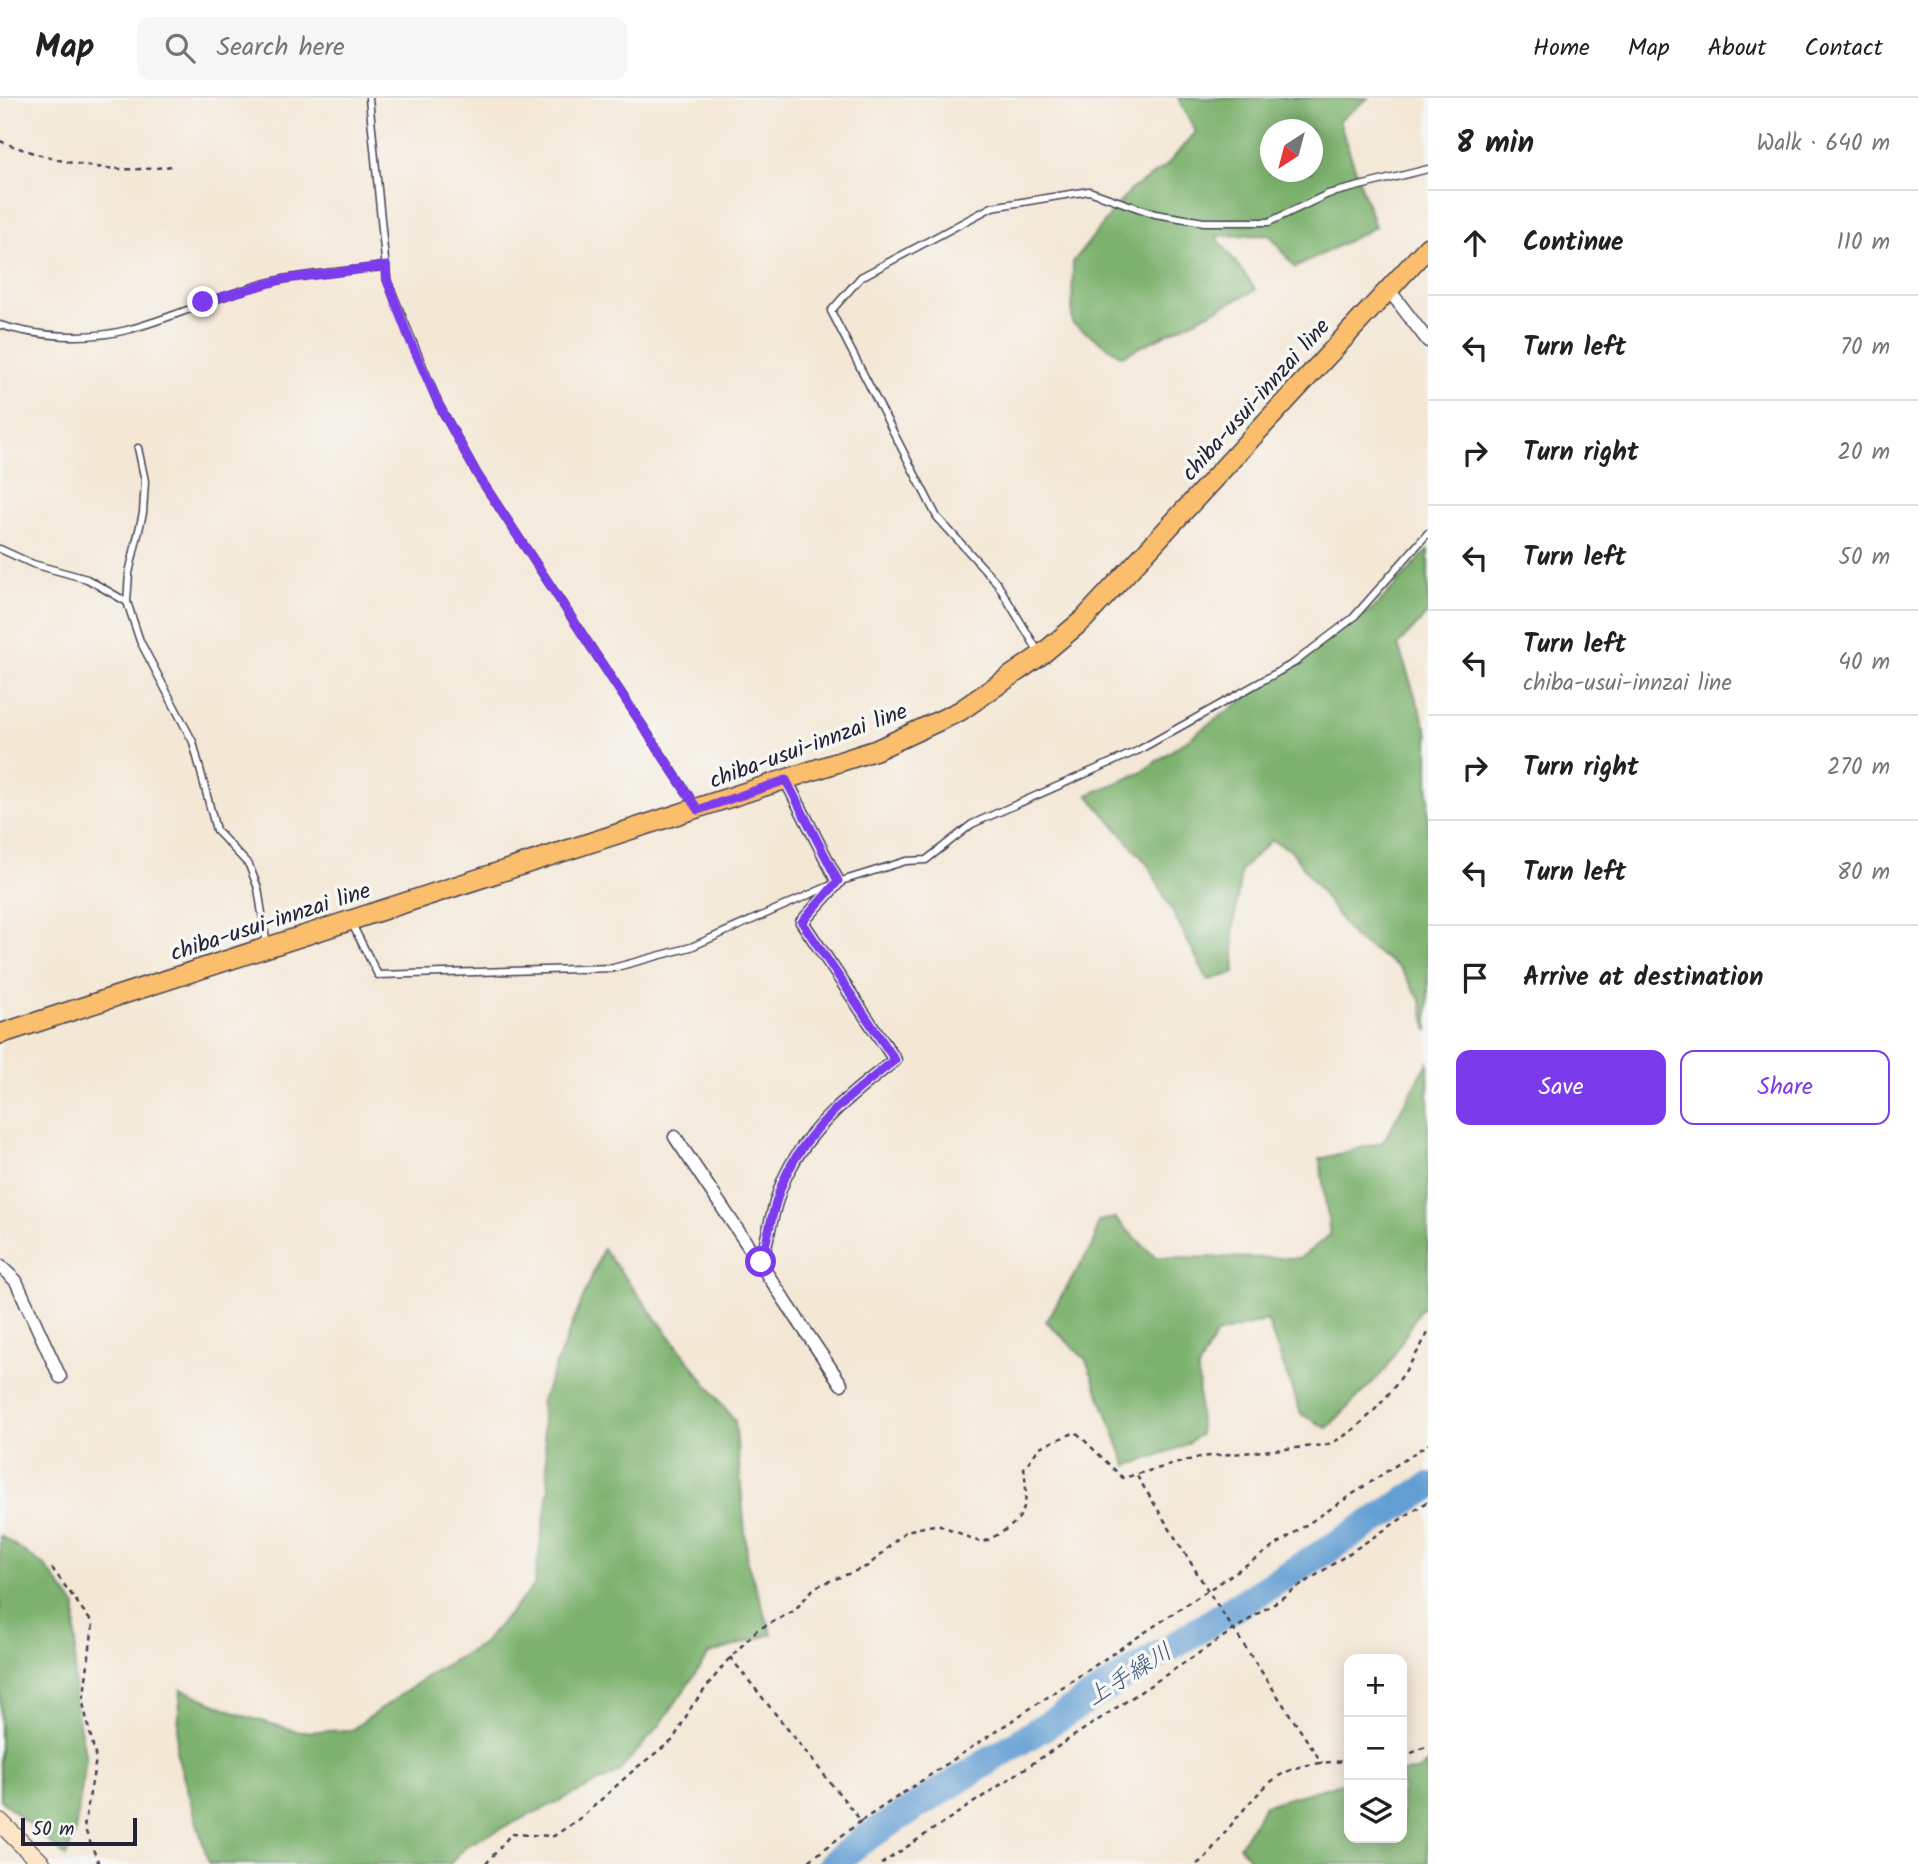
<!DOCTYPE html>
<meta charset="utf-8">
<style>
:root{--surface:#fff;--page:#f6f6f6;--text:#202124;--muted:#757577;--line:#e0e0e0;--accent:#7c3aed}
body{margin:0;font-family:Kalam,"Klee One",sans-serif;background:var(--page);color:var(--text)}
.controls{position:absolute;right:21px;bottom:21px;display:grid;overflow:hidden;border-radius:14px;box-shadow:0 4px 18px #0003}
.controls button{width:63px;height:63px;display:grid;place-items:center;padding:0;border:0;border-bottom:2px solid var(--line);background:var(--surface);color:var(--text);font:35px sans-serif}
.compass{position:absolute;left:1260px;top:21px;width:63px;height:63px;border-radius:50%;background:var(--surface);box-shadow:0 4px 18px #0003;rotate:216deg}
.scale{position:absolute;left:21px;bottom:18px;width:116px;box-sizing:border-box;padding-left:7px;border:4px solid #22223b;border-top:0;font-size:19px;line-height:24px;white-space:nowrap;color:#22223b;-webkit-text-stroke:5px #f6f6f2;paint-order:stroke}
.stop{position:absolute;width:21px;height:21px;margin:-16px;border:5px solid #7c3aed;border-radius:50%;background:#fff}
.stop.end{background:#7c3aed;border-color:#fff;box-shadow:0 2px 7px #0008}
.list{margin:0;padding:0;list-style:none}
h2{display:flex;justify-content:space-between;align-items:center;height:91px;margin:0;padding:0 28px;font-size:30px}
h2 small{font-size:23px;font-weight:400;color:var(--muted)}
.list li{display:grid;grid-template-columns:46px 1fr auto;gap:21px;align-items:center;box-sizing:border-box;height:105px;padding:0 28px;border-top:2px solid var(--line)}
.list b{display:block;font-size:26px;white-space:nowrap}
.list p{margin:0;font-size:23px;white-space:nowrap;color:var(--muted)}
.list em{font-size:23px;font-style:normal;color:var(--muted)}
.actions{display:flex;gap:14px;padding:21px 28px}
.actions a{flex:1;padding:16px 0;border:2px solid var(--accent);border-radius:14px;text-align:center;font-size:24px;color:var(--accent)}
.actions .main{background:var(--accent);color:#fff}
.icon{flex:none;width:38px;height:38px;fill:none;stroke:currentColor;stroke-width:2;stroke-linecap:round;stroke-linejoin:round}
.map{position:relative;flex:none;width:1428px;height:1766px;overflow:hidden}
header{display:flex;align-items:center;gap:42px;box-sizing:border-box;height:98px;padding:0 35px;background:var(--surface);border-bottom:2px solid var(--line)}
header strong{font-size:33px}
nav{display:flex;gap:38px;margin-inline-start:auto;font-size:24px}
.search{width:490px;height:63px;background:var(--page);display:flex;align-items:center;gap:18px;box-sizing:border-box;padding:0 24px;border-radius:14px;color:var(--muted);font-size:26px}
main{display:flex}
aside{flex:1;background:var(--surface)}
.map>svg:first-child{display:block}
.forest{fill:#7db26e;stroke:#506a54;stroke-width:2;fill-rule:evenodd}
.lines{fill:none;stroke-linecap:round;stroke-linejoin:round}
.river{stroke:#649ed3;stroke-width:28}
.lane-casing{stroke:#424052;stroke-width:9}
.street-casing{stroke:#424052;stroke-width:15}
.secondary-casing{stroke:#424052;stroke-width:20}
.primary-casing{stroke:#424052;stroke-width:22}
.path{stroke:#424052;stroke-width:2.5;stroke-dasharray:5 5;stroke-linecap:butt}
.lane{stroke:#fff;stroke-width:6}
.street{stroke:#fff;stroke-width:12}
.secondary{stroke:#fde5c5;stroke-width:18}
.primary{stroke:#fabe6d;stroke-width:19}
.route{stroke:#7c3aed;stroke-width:9}
.labels{text-anchor:middle;stroke-width:7;stroke-linejoin:round;paint-order:stroke}
.street-label{font-size:23px;fill:#22223b;stroke:#f6f6f2}
.water-label{font-size:24px;font-style:italic;fill:#3c5478;stroke:#f6f6f2}
</style>
<header>
<strong>Map</strong>
<div class="search"><svg class="icon" aria-label="search" viewBox="0 0 24 24"><circle cx="10" cy="10" r="6"/><path d="M15 15l6 6"/></svg>Search here</div>
<nav><a>Home</a><a>Map</a><a>About</a><a>Contact</a></nav>
</header>
<main>
<div class="map">
<svg width="1428" height="1766" viewBox="0 0 1428 1766">
<rect width="100%" height="100%" fill="#f6f6f2"/>
<filter id="ink" filterUnits="userSpaceOnUse"><feTurbulence type="fractalNoise" baseFrequency=".0143" numOctaves="2"/><feDisplacementMap in="SourceGraphic" scale="14" xChannelSelector="R" yChannelSelector="G"/><feConvolveMatrix kernelMatrix="1 2 1 2 8 2 1 2 1" color-interpolation-filters="sRGB"/></filter>
<filter id="wash" filterUnits="userSpaceOnUse"><feTurbulence type="fractalNoise" baseFrequency=".00686" numOctaves="4" result="noise"/><feDisplacementMap in="SourceGraphic" scale="28" xChannelSelector="R" yChannelSelector="G"/><feGaussianBlur stdDeviation="1.57" result="paint"/><feColorMatrix in="noise" values="0 0 0 0 0 0 0 0 0 0 0 0 0 0 0 0 0 1.4 0 .05"/><feComposite in="paint" operator="in"/></filter>
<g filter="url(#wash)">
<rect width="100%" height="100%" fill="#f4e7d5"/>
<path class="forest" d="M1178 0H1368L1339 23 1375 129 1295 170 1270 137 1216 138 1256 192 1122 258 1072 225 1073 164 1129 93 1166 68 1196 34ZM1270 32H1312V74H1270Z
M1428 452V515L1398 547 1428 636V934L1421 903 1400 870 1353 839 1291 752 1271 742 1241 772 1233 834 1235 875 1208 882 1148 767 1088 697 1140 675 1376 508Z
M1428 964V1208L1420 1211 1386 1271 1327 1330 1301 1316 1267 1222 1216 1236 1198 1271 1200 1337 1181 1349 1127 1368 1086 1262 1046 1223 1094 1145 1098 1123 1115 1120 1155 1159 1300 1160 1330 1137 1320 1061 1383 1044Z
M603 1151 735 1323 748 1467 772 1536 709 1556 660 1627 618 1675 467 1747 450 1766H209L176 1653 181 1591 244 1618 300 1634 351 1632 433 1574 482 1546 534 1488 549 1391 541 1304Z
M0 1437 45 1468 76 1509 74 1600 86 1661 75 1734 66 1759 0 1701Z
M1428 1664V1766H1254L1239 1748 1265 1707 1349 1683V1740H1402V1674L1418 1673Z"/>
<g class="lines">
<path class="river" d="M832 1766 864 1741 1428 1389"/>
</g>
</g>
<g filter="url(#ink)">
<g class="lines">
<g class="lane-casing">
<path id="lane" d="M369 0 387 182 439 307 477 376 695 707
M0 227C38 239 88 242 127 232 180 218 230 192 285 181 318 175 352 173 386 168
M138 350 145 383 143 415 129 475 127 504 140 543 193 644 216 732 249 767 258 790 267 848
M0 451 33 466 87 481 127 504
M1040 556 997 485 937 419 831 213 861 179 992 109 1089 93 1155 116 1204 124H1269L1328 96 1428 71
M351 824 378 877 613 870 691 849 838 784 906 763 926 762 972 726 1137 653 1294 565 1353 520 1428 435"/>
</g>
<g class="street-casing">
<path id="street" d="M1389 192 1428 243
M675 1039 841 1286
M761 1164C769 1136 774 1101 787 1075 811 1027 854 994 895 962L802 824 838 784 786 682
M0 1168 16 1183 60 1279"/>
</g>
<g class="secondary-casing">
<path id="secondary" d="M0 1724 42 1766"/>
</g>
<g class="primary-casing">
<path id="primary" d="M0 936 876 652 960 613 1041 557 1084 521 1428 149"/>
</g>
<path class="path" d="M0 43C53 64 114 78 171 68
M1137 1378 1212 1499 1322 1665
M52 1470 93 1526 83 1605 96 1661 84 1729 99 1766
M730 1559 861 1723 805 1766
M1402 1659 1428 1648
M861 1723 1428 1346
M486 1766 511 1736 554 1738 583 1718 636 1670 673 1642 692 1608 726 1564 757 1532 794 1513 815 1489 868 1468 906 1433 938 1426 982 1445C1023 1424 1030 1417 1024 1370L1040 1349 1076 1334 1123 1380 1200 1359 1326 1347C1369 1331 1407 1275 1428 1235
M881 1766 1428 1403
M1197 1766 1205 1760C1226 1735 1256 1690 1284 1675 1303 1665 1329 1664 1349 1663"/>
<use href="#lane" class="lane"/>
<use href="#street" class="street"/>
<use href="#secondary" class="secondary"/>
<use href="#primary" class="primary"/>
</g>
</g>
<g class="lines" filter="url(#ink)">
<path class="route" d="M203 204 284 181 386 168 387 182 408 238 439 307 477 376 698 712 786 682 838 783 802 824 895 962C854 994 811 1027 787 1075 774 1101 769 1136 761 1164"/>
</g>
<g class="labels">
<g class="street-label">
<text transform="translate(1255 301) rotate(-48)" y="8">chiba-usui-innzai line</text>
<text transform="translate(808 647) rotate(-20)" y="8">chiba-usui-innzai line</text>
<text transform="translate(270 823) rotate(-18)" y="8">chiba-usui-innzai line</text>
</g>
<g class="water-label">
<text transform="translate(1129 1576) rotate(-32)" y="8">上手繰川</text>
</g>
</g>
</svg>
<div class="controls">
<button>+</button>
<button>−</button>
<button><svg class="icon" aria-label="layers" viewBox="0 0 24 24"><path d="M12 4l9 5-9 5-9-5zM3 14l9 5 9-5"/></svg></button>
</div>
<svg class="compass" viewBox="-18 -18 36 36"><path d="M0-13l5 13h-10z" fill="#e53935"/><path d="M0 13l5-13h-10z" fill="#757577"/></svg>
<div class="scale">50 m</div>
<div class="stop" style="left:761px;top:1164px"></div>
<div class="stop end" style="left:203px;top:204px"></div>
</div>
<aside>
<h2>8 min<small>Walk · 640 m</small></h2>
<ul class="list">
<li><svg class="icon" aria-label="ahead" viewBox="0 0 24 24"><path d="M12 20V5M6 11l6-6 6 6"/></svg><div><b>Continue</b></div><em>110 m</em></li>
<li><svg class="icon" aria-label="left" viewBox="0 0 24 24"><path d="M17 20v-9H6M10 6l-5 5 5 5"/></svg><div><b>Turn left</b></div><em>70 m</em></li>
<li><svg class="icon" aria-label="right" viewBox="0 0 24 24"><path d="M7 20v-9h11M14 6l5 5-5 5"/></svg><div><b>Turn right</b></div><em>20 m</em></li>
<li><svg class="icon" aria-label="left" viewBox="0 0 24 24"><path d="M17 20v-9H6M10 6l-5 5 5 5"/></svg><div><b>Turn left</b></div><em>50 m</em></li>
<li><svg class="icon" aria-label="left" viewBox="0 0 24 24"><path d="M17 20v-9H6M10 6l-5 5 5 5"/></svg><div><b>Turn left</b><p>chiba-usui-innzai line</p></div><em>40 m</em></li>
<li><svg class="icon" aria-label="right" viewBox="0 0 24 24"><path d="M7 20v-9h11M14 6l5 5-5 5"/></svg><div><b>Turn right</b></div><em>270 m</em></li>
<li><svg class="icon" aria-label="left" viewBox="0 0 24 24"><path d="M17 20v-9H6M10 6l-5 5 5 5"/></svg><div><b>Turn left</b></div><em>80 m</em></li>
<li><svg class="icon" aria-label="arrive" viewBox="0 0 24 24"><path d="M6 21V4h12l-3 4 3 4H6"/></svg><div><b>Arrive at destination</b></div></li>
</ul>
<div class="actions"><a class="main">Save</a><a>Share</a></div>
</aside>
</main>
